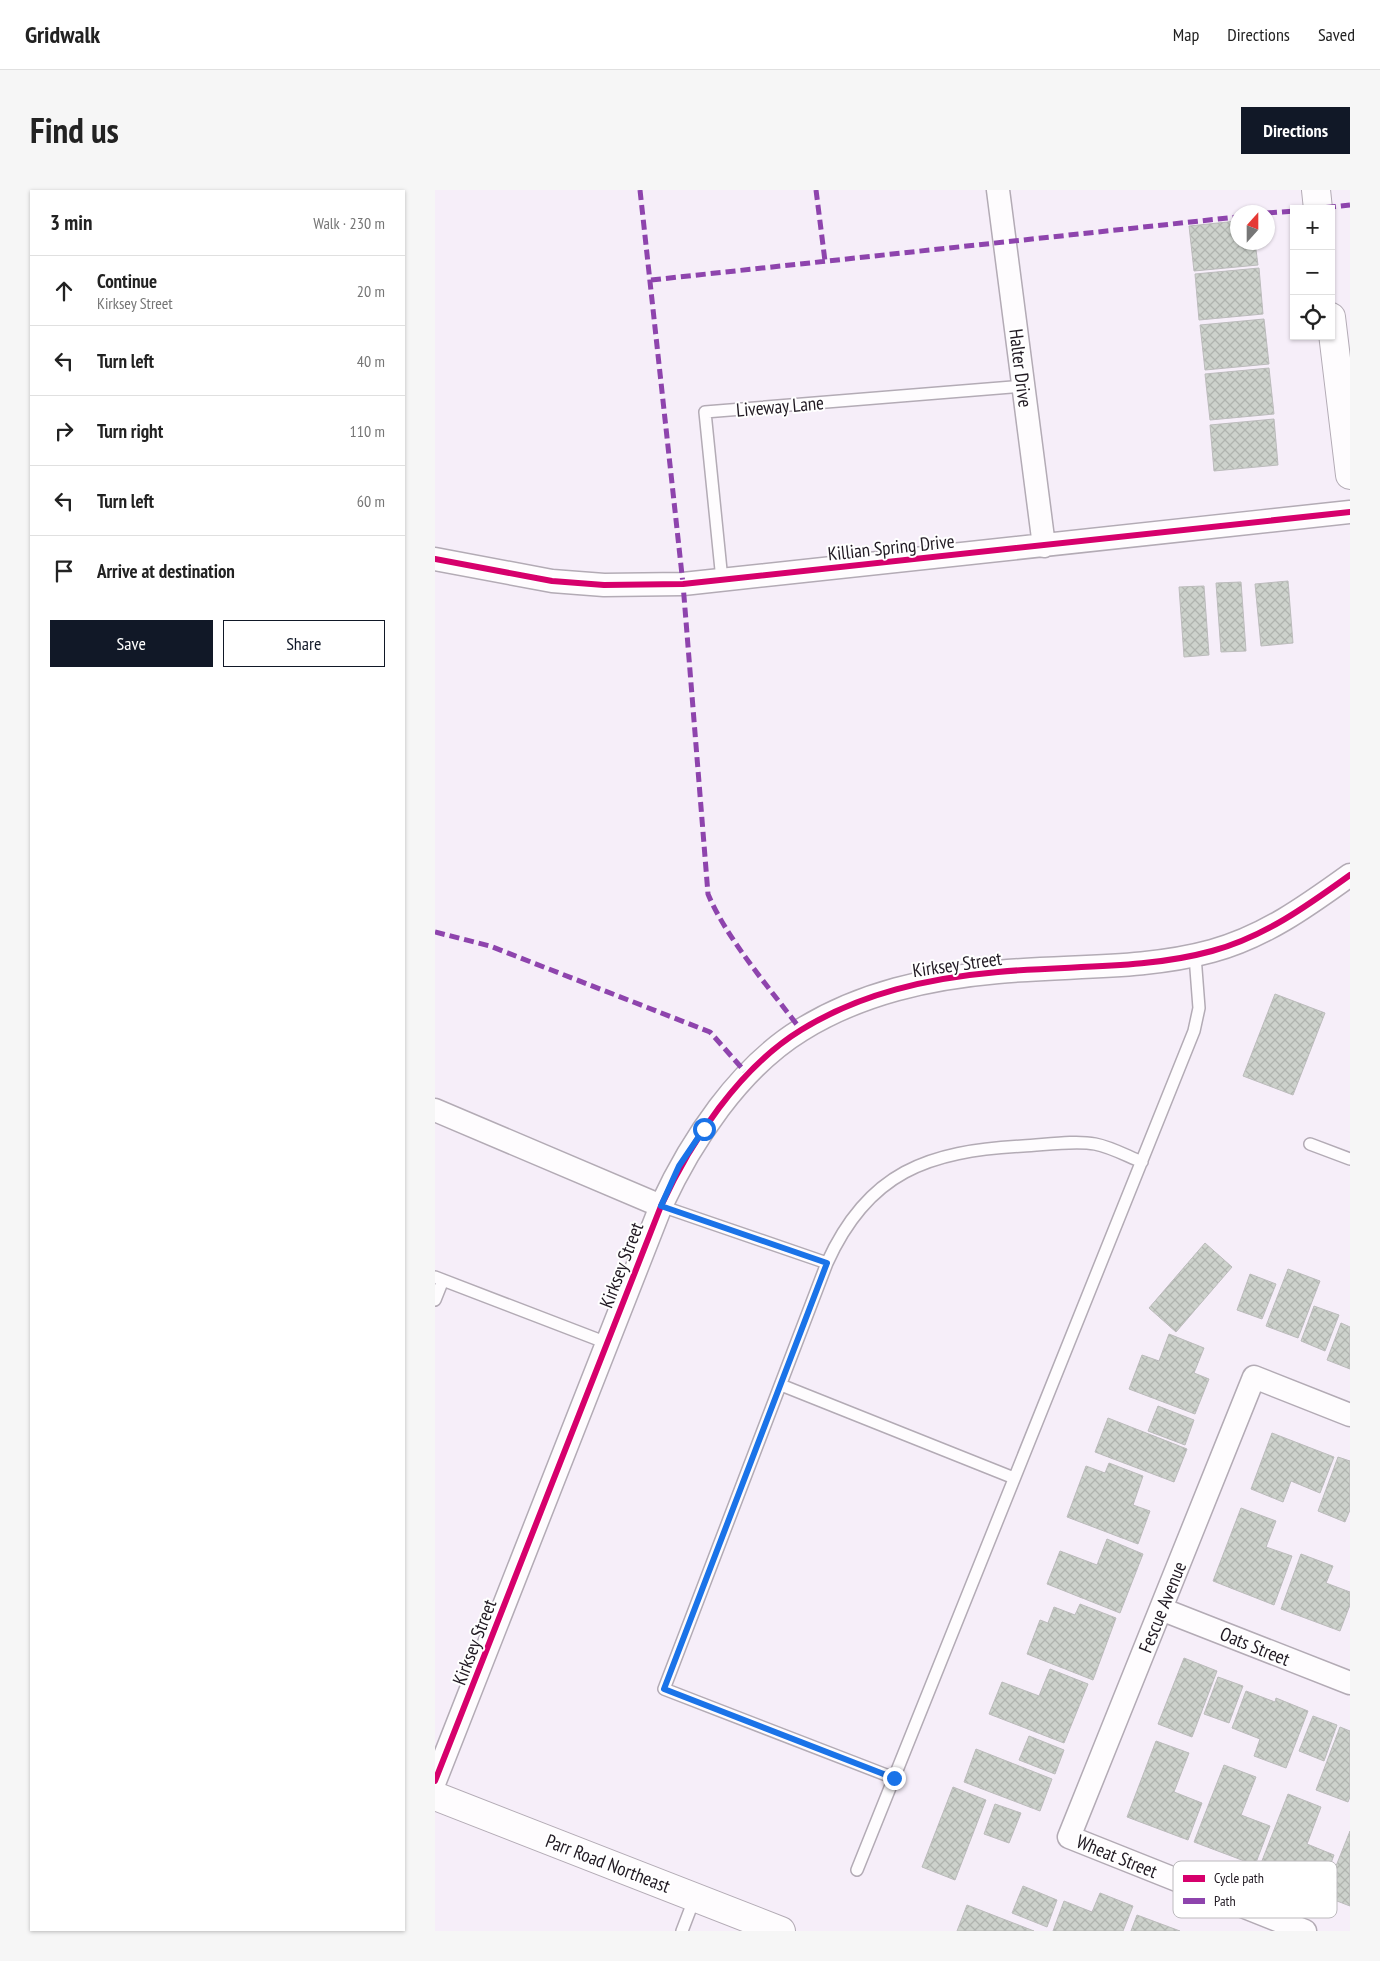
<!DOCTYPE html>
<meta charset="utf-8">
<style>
:root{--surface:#fff;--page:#f6f6f6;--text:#222;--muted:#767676;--line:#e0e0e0;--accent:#111827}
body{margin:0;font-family:"PT Sans Narrow",sans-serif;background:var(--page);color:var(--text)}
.controls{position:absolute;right:15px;top:15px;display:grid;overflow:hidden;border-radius:0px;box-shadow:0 1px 4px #0004}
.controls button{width:45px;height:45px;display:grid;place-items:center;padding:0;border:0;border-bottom:1px solid var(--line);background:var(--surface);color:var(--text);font:25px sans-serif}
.compass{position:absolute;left:795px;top:15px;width:45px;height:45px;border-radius:50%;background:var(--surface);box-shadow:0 1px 4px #0004;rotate:21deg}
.stop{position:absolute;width:15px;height:15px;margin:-11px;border:4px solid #1a73e8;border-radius:50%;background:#fff}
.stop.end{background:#1a73e8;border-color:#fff;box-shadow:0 1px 5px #0008}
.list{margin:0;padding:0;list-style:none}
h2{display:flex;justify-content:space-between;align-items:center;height:65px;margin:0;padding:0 20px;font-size:21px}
h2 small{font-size:16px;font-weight:400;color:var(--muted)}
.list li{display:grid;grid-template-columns:32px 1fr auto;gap:15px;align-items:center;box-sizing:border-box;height:70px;padding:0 20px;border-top:1px solid var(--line)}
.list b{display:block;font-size:19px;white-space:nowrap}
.list p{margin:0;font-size:16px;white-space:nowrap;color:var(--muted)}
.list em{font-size:16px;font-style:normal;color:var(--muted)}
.actions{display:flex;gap:10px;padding:15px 20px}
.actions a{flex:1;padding:11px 0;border:1px solid var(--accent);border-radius:0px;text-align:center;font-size:18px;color:var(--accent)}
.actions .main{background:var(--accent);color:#fff}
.icon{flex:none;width:28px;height:28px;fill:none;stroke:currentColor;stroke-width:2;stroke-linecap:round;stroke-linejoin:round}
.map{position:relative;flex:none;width:915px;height:1741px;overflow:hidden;border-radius:0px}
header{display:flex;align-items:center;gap:30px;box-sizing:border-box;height:70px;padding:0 25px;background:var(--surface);border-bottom:1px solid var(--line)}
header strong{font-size:24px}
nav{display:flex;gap:28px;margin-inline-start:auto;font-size:18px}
.intro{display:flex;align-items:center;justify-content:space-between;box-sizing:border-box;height:120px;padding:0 30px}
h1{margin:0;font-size:35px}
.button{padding:12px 22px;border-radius:0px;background:var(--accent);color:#fff;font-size:18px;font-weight:700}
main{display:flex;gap:30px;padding:0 30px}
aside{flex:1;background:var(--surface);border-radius:0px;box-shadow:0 1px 4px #0004}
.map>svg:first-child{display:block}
.building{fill:url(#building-cross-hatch);stroke:#bcbcbc}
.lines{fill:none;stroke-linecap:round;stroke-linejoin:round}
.service-casing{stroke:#b3abb5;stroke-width:14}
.minor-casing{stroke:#b3abb5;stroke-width:25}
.tertiary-casing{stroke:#b3abb5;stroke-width:30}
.secondary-casing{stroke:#b3abb5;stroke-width:30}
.service{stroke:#fefcfe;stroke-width:11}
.minor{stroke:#fefcfe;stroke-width:22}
.tertiary{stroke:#fefcfe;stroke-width:28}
.secondary{stroke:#fefcfe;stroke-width:28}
.quiet{stroke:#8e44ad;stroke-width:5;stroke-dasharray:10 5;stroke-linecap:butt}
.cycleway-casing{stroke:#fff;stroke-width:9}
.cycleway{stroke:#d6006c;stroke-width:6}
.route{stroke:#1a73e8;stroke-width:6}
.labels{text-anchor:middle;stroke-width:4;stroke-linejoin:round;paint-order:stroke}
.street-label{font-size:19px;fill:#211a23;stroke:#fff}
.key{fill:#fff;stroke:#bcbabd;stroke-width:1}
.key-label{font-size:14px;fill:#211a23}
</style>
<header>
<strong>Gridwalk</strong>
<nav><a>Map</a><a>Directions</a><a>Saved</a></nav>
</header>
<div class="intro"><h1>Find us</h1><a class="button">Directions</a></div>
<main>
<aside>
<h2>3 min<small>Walk · 230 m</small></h2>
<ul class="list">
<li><svg class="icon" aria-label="ahead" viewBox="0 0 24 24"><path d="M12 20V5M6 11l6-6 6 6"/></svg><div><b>Continue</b><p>Kirksey Street</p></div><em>20 m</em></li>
<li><svg class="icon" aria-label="left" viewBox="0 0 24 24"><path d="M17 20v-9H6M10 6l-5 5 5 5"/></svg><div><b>Turn left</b></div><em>40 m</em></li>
<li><svg class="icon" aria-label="right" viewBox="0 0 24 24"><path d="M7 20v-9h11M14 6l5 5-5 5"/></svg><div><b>Turn right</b></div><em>110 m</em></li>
<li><svg class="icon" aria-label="left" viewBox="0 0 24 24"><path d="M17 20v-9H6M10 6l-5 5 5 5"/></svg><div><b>Turn left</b></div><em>60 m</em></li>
<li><svg class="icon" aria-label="arrive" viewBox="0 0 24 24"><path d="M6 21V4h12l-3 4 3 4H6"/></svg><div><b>Arrive at destination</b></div></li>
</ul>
<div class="actions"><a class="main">Save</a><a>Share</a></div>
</aside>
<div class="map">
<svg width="915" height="1741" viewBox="0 0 915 1741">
<defs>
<pattern id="building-cross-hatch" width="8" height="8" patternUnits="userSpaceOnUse" patternTransform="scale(1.25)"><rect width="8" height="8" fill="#cdd2cc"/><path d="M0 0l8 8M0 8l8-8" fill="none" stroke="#b0b4af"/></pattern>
</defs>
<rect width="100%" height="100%" fill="#f6eef9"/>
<path class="building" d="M802 31V52H820L823 75 759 81 754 36Z
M824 78 828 124 764 130 760 84Z
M829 129 834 174 770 180 765 135Z
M834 178 839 224 775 230 770 184Z
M839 229 843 275 779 281 775 235Z
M853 391 858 453 826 456 820 394Z
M806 392 811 461 786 462 781 393Z
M769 396 774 465 749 467 744 397Z
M840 804 890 823 858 905 808 886Z
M770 1053 797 1077 741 1142 714 1118Z
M853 1079 885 1091 863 1148 831 1136Z
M815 1084 841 1094 827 1129 802 1120Z
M879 1116 904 1125 890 1161 866 1151Z
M906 1133 915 1137V1179L892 1170Z
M734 1144 769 1158 759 1183 774 1189 760 1224 694 1199 707 1165 724 1171Z
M723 1216 759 1230 750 1255 713 1241Z
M673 1228 752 1259 739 1292 660 1262Z
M837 1243 899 1267 885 1303 856 1291 848 1312 816 1299Z
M903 1267 915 1271V1320L910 1332 883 1321Z
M674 1273 708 1286 698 1315 715 1321 703 1354 632 1327 651 1276 670 1283Z
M806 1318 841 1331 831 1357 857 1366 839 1415 778 1391Z
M672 1349 708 1364 685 1423 612 1394 625 1361 662 1375Z
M866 1364 898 1376 891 1393 915 1402V1415L905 1441 846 1419Z
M645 1414 681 1428 658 1490 592 1464 605 1430 613 1433 619 1417 640 1425Z
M749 1468 782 1481 757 1547 723 1534Z
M615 1479 653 1494 629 1553 554 1524 567 1492 604 1506Z
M783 1487 808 1496 794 1533 769 1524Z
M811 1501 840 1512 841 1508 873 1521 851 1578 819 1566 825 1549 797 1538Z
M878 1526 902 1535 889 1571 864 1561Z
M905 1537 915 1541V1607L913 1612 881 1600Z
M594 1546 629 1560 620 1584 584 1570Z
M721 1551 754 1563 739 1602 767 1613 753 1650 692 1627Z
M541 1559 617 1589 605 1621 529 1592Z
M789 1575 821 1587 806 1625 835 1636 820 1675 759 1652Z
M518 1597 551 1610 520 1690 487 1677Z
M853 1604 886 1617 872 1654 899 1665 884 1705 823 1681Z
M560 1614 586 1623 574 1653 549 1644Z
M915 1641V1716L889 1706Z
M588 1696 622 1710 612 1737 577 1723Z
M665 1703 698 1716 688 1741H618L629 1711 657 1722Z
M532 1715 599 1741H522Z
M702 1725 745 1741H696Z"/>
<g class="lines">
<g class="service-casing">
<path id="service" d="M287 390 270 222 588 196
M875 954 915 969
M226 1016 392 1073
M0 1087 172 1153
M0 1110 8 1090
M346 1195 579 1288
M459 1588 229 1499 392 1073C433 982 493 961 588 956 609 955 640 950 660 954 676 957 692 966 707 972
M422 1680 759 841 764 818 760 766
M247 1741 260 1707"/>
</g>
<g class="minor-casing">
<path id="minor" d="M563 0 609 356
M0 369 117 391 169 395 248 394 915 322
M0 920 226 1016
M726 1419 915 1493
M0 1591 226 1016C256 951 304 878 366 840 426 803 494 788 563 782 634 775 708 780 777 761 829 747 872 716 915 685
M870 1741 634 1647 819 1187 915 1225"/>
</g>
<g class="tertiary-casing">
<path id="tertiary" d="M881 0 883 19
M896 127 915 285"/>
</g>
<g class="secondary-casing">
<path id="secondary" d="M0 1606 346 1741"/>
</g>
<use href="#service" class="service"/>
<use href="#minor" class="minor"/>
<use href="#tertiary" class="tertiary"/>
<use href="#secondary" class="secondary"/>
<path class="quiet" d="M205 0 248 394 273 704C291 748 336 800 366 840
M381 0 390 71
M876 19 915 15
M832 23 859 21
M216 90 802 27
M0 742 55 756 275 842 313 885"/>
<g class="cycleway-casing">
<path id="cycleway" d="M0 369 117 391 169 395 248 394 915 322
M0 1591 226 1016C256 951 304 878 366 840 426 803 494 788 563 782 634 775 708 780 777 761 829 747 872 716 915 685"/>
</g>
<use href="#cycleway" class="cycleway"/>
</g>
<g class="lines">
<path class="route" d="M269 939 244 976 226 1016 392 1073 229 1499 459 1588"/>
</g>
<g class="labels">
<g class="street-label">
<text transform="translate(586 178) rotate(83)" y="7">Halter Drive</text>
<text transform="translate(345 216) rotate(-5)" y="7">Liveway Lane</text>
<text transform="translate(456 357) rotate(-6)" y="7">Killian Spring Drive</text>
<text transform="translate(522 774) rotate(-8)" y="7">Kirksey Street</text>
<text transform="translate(186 1075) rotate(-69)" y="7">Kirksey Street</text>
<text transform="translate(727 1417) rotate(-68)" y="7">Fescue Avenue</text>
<text transform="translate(39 1452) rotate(-69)" y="7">Kirksey Street</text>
<text transform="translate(820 1456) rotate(22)" y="7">Oats Street</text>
<text transform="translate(682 1666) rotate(22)" y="7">Wheat Street</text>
<text transform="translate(173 1673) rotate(21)" y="7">Parr Road Northeast</text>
</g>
</g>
<rect x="738" y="1671" width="164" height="57" rx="8" class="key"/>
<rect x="748" y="1685" width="22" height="7" fill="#d6006c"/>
<rect x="748" y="1708" width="22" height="6" fill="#8e44ad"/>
<g class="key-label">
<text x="779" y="1693">Cycle path</text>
<text x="779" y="1716">Path</text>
</g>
</svg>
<div class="controls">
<button>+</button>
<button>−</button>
<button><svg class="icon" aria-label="locate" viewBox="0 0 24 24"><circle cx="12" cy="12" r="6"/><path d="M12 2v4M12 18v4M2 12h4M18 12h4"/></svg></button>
</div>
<svg class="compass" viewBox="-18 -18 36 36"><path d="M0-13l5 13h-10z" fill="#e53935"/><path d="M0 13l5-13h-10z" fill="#767676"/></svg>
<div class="stop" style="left:269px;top:939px"></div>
<div class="stop end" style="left:459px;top:1588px"></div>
</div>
</main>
